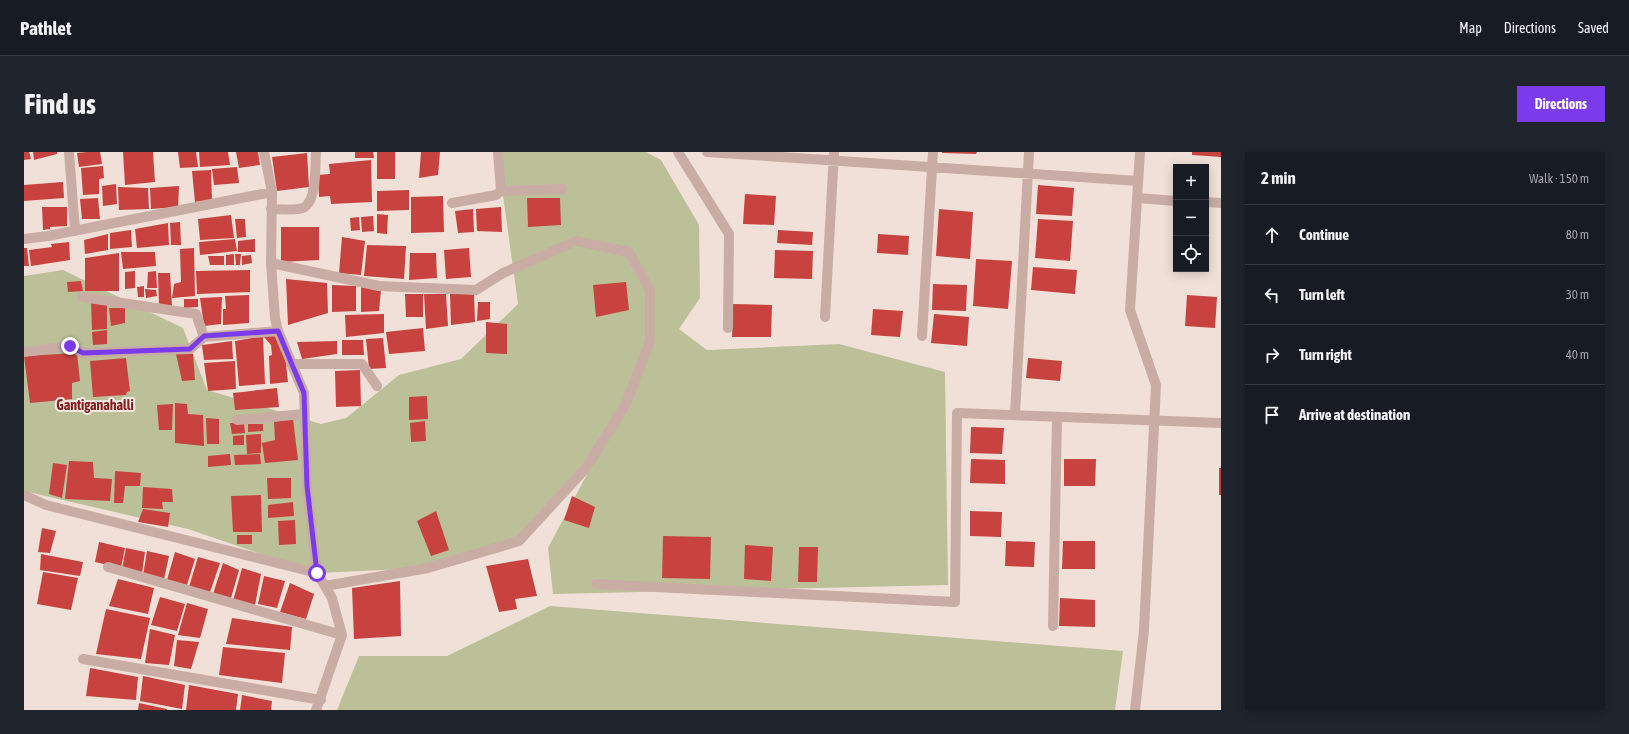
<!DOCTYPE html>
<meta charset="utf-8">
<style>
:root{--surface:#171b24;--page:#20242c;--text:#f1f3f6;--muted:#9ea1a6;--line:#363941;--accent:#7c3aed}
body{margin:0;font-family:"Asap Condensed",sans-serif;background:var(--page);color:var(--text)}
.controls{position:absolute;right:12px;top:12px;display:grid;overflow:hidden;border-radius:0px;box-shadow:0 2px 10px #0003}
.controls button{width:36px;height:36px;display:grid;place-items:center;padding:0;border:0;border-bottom:1px solid var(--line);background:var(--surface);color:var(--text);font:20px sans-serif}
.stop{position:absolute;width:12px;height:12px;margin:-9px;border:3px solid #7c3aed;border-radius:50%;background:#fff}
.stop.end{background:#7c3aed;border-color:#fff;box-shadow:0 1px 4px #0008}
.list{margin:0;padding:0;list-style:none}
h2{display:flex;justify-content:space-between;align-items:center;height:52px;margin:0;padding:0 16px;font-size:17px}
h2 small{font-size:13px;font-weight:400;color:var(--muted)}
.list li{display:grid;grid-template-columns:26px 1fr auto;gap:12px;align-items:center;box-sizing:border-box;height:60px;padding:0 16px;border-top:1px solid var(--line)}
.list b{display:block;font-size:15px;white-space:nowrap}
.list em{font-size:13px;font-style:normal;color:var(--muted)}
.icon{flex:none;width:22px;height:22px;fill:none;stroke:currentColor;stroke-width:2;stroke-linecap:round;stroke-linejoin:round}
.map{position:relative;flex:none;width:1197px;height:558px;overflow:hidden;border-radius:0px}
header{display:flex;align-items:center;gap:24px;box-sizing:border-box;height:56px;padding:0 20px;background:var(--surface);border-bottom:1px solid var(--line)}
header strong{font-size:19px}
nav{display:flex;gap:22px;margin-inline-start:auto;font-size:14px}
.intro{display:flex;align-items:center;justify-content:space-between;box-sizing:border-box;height:96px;padding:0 24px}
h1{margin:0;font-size:28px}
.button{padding:10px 18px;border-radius:0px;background:var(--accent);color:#fff;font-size:14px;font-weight:700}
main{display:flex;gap:24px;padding:0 24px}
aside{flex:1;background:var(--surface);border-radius:0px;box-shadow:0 2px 10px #0003}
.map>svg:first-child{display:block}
.green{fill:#bbc098}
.building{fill:#c8433f}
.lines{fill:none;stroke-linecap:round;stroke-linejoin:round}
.minor{stroke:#c9ada4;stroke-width:10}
.route{stroke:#7c3aed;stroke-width:5}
.labels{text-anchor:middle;stroke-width:4;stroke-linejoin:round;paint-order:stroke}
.quarter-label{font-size:14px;font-weight:bold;fill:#84201e;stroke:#f9ebe4}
</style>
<header>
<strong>Pathlet</strong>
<nav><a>Map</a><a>Directions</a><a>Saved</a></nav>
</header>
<div class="intro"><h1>Find us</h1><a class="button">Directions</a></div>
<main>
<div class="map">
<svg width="1197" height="558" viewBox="0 0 1197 558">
<rect width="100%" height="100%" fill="#f1e0d8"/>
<path class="green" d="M473 0H622L637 8 675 73 676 146 655 177 683 198 815 192 921 220 924 433 529 442 524 396 596 260 537 343 495 389 404 416 293 421 164 377 0 339V124L39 118 159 176 183 238 297 272 322 266 375 223 437 207 494 152Z
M526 454 1099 499 1091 558H313L335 504H423Z"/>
<path class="building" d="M0 0H5L7 7 0 8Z
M9 0H33V2L10 8Z
M63 0H76L78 12 55 15 53 1Z
M99 0H129L131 30 101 33Z
M154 0H172L174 15 156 16Z
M175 0H204L206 13 176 15Z
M212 0H234L236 13 215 16Z
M331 0H349L350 6H331Z
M353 0H371V27H353Z
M397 0H416L414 23 395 26Z
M918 0H953L952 2 918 1Z
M1168 0H1197V5L1168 3Z
M283 1 285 35 253 39 248 5Z
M347 8 348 50 307 52 306 44 295 45 294 23 306 22 305 12Z
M79 14 80 26 75 27V42L59 43 57 16Z
M213 15 215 31 190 33 188 17Z
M187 18 188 48 171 50 168 19Z
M39 30 40 46 0 49V33Z
M92 32 93 52 79 54 78 34Z
M1014 33 1050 36 1048 64 1012 62Z
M155 34 154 55 127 57 126 36Z
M94 35 124 36 125 57 95 58Z
M385 38V58L353 59V39Z
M721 42 752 44 750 73 719 72Z
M419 44 420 80 387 81V45Z
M74 46 76 67H58L56 47Z
M503 46H536L537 73 504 75Z
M18 55H43V74L26 75V77L19 78Z
M477 55 478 80 453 79 452 57Z
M449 57 450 80 434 81 431 59Z
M915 57 949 60 946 107 912 104Z
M353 62 364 63 363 82 353 81Z
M207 63 210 86 176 88 174 67Z
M349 64 350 79 338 80 337 65Z
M335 65 336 78 327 79 326 66Z
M211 67H221L222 85 213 86Z
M1014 67 1049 69 1046 109 1011 106Z
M156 70 157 93H147L146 71Z
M144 71 145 93 113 96 111 77Z
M257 75H295V108L257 110Z
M107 78 108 95 86 97V81Z
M754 78 789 80 788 93 753 91Z
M84 82V98L61 102 60 88Z
M854 82 885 84 884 103 853 101Z
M318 85 341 89 337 123 315 121Z
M211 87 213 99 176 103 175 90Z
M231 87V100H214V89Z
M45 90 46 108 7 114 5 98 28 95 27 92Z
M343 93 382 94 380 127 340 124Z
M0 96H3L5 114H0Z
M170 96 171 144 148 146 150 132 157 130 156 97Z
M445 96 447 125 422 127 420 98Z
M751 98 789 99 788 127 750 126Z
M97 100H131L132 114 99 117Z
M95 101V139H61V106Z
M386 101H412L413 126 385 128Z
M210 102V113H202V103Z
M211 102H217L216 113H212Z
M227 103 228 111 218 113V104Z
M184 104H200V113H186Z
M952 107 988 109 984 157 949 154Z
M1009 115 1053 118 1051 142 1007 138Z
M226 118V140L173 142 172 119Z
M111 119V136L101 137V120Z
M132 119 133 136H123L124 120Z
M134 121H146L148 154 135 153Z
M262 127 303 131 304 161 264 173Z
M57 129 59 139 44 140 43 130Z
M602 130 605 158 572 165 569 133Z
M909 132 943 133 942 159 908 158Z
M308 133 332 134V159L308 160Z
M120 134V145H114L113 135Z
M337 135 357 138 355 159 337 160Z
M121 137 132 138 133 144 122 146Z
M381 142H399V165H382Z
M400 142H422L424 174 402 177Z
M426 142H450L451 170 427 173Z
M225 143V171L199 173V157H202L201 144Z
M1163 143 1193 145 1191 176 1161 174Z
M198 145 197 172 180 174 176 146Z
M160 147H174V155L160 156Z
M67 150H83V177L68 178Z
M454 150H466V167L453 169Z
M709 152 748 153 747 185H708Z
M85 156H101V171L87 174Z
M849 157 879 159 876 185 847 183Z
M360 162V181L322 185 321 163Z
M910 162 945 165 943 194 907 191Z
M462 170 483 172V202L462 201Z
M399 176 401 199 365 202 362 180Z
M83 178V192L69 193 68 180Z
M251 183 261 203 264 230 246 232 245 204 248 203 247 193 240 185Z
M239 184 241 232 215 234 211 189Z
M359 186 362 216 345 217 342 187Z
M318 188H339L340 203H318Z
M208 189 209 207 180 208 178 193Z
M313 189V202L278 207 273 190Z
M53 201 56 229 48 231V247L6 251 0 204Z
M152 202H169L171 228 158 229Z
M102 206 106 239 103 240 102 243 69 245 66 209Z
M1004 206 1038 209 1036 229 1002 226Z
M211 209 212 237 184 239 180 211Z
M336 218 337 254 312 255 311 219Z
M253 236 255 255 211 258 209 241Z
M403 244 404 267 385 268V245Z
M151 251 163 252 164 262 179 263 180 294 151 291Z
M149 252 148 278H135L133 253Z
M182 266 195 267V292H183Z
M269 267 274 308 241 311 238 291 251 288 250 270Z
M401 269 402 289 387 290 386 271Z
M206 271H220L221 281 208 282Z
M224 272H239V279L224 280Z
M947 275 980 276 978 302 946 301Z
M237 282V301L223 302 222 283Z
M220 283V293H209V284Z
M206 302 207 313 184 315V304Z
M236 302 237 312 211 313 210 303Z
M947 307 981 308V332L946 331Z
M1040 307H1072L1071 334H1040Z
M45 309 69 310 70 326 88 327 86 349 41 347Z
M29 311 43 313 38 346 25 342Z
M1195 316H1197V343H1195Z
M91 319 117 321 116 334H101L99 351H90Z
M243 326H267V346L244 347Z
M119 335 148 337 149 350H138L139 357 118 356Z
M237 343 238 380H209L207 344Z
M548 344 571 355 565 376 540 368Z
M269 350 270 364 244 366V353Z
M119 357 146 361 144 375 114 370Z
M412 359 425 398 407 404 393 369Z
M946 359 978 360 977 385 946 384Z
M271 368 272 392 255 393 254 369Z
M18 376 32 379 26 401 14 400Z
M213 383H228V392H213Z
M639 384 687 385 686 427 638 426Z
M982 389 1011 390 1010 415 981 414Z
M1039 389H1071V417H1038Z
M75 390 101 396 97 416 71 410Z
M721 393 749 395 747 429 720 427Z
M775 395H794L793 430H774Z
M102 396 121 400 118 421 98 417Z
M123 399 145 404 140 427 119 424Z
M151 400 171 407 163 433 143 428Z
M17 402 59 410 56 424 16 418Z
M174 405 196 411 186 440 165 435Z
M504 407 513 444 491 447 493 457 475 460 462 414Z
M199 411 215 418 207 446 189 442Z
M218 416 237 422 231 453 209 449Z
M19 420 54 426 47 458 13 452Z
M240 424 261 429 253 456 234 452Z
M94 427 130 436 124 462 85 454Z
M376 429 377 484 330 487 328 436Z
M266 431 290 442 282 467 256 460Z
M136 445 161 452 153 479 127 473Z
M1036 446 1071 448V475L1035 474Z
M163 451 184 457 176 486 154 483Z
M82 457 126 466 117 507 72 502Z
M208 466 268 475 266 498 202 492Z
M126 477 151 483 145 513 121 511Z
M153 488 175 490 167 517 150 514Z
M199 495 261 501 258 531 195 523Z
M66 516 114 525 112 548 62 544Z
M119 524 161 533 158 557 116 549Z
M165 533 214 542 212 558H162Z
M218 543 248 549 247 558H216Z
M115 551 143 557V558H114Z"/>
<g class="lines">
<path class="minor" d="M45 0 51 79
M240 0 248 40 247 111 251 166 254 179 280 241 283 334 293 421
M654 0 705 82 704 176
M683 0 1114 29
M477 39 538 37
M1113 46 1152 49
M1182 50 1197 51
M428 51 472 43 477 39 474 0
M247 57C256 57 270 59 279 56 293 50 291 14 292 0
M0 87 24 84 248 40
M247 111 355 134 452 138 479 121 552 89 605 100 626 138V189L601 254 562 316 495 389 404 416 301 434
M58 145 172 162 180 185
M801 165 810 0
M898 184 909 0
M0 200 46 194 59 201 166 197 180 185 254 179
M267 212H338L353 234
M991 263 1005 0
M213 268 280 262
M0 343 22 353 293 421 308 446 318 483 292 558
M84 415 318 483
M572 432 931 450 933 261 1197 271
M1029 474 1033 265
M59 507 297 548
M1111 558 1120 478 1132 233 1106 158 1116 0"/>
</g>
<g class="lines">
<path class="route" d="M46 194 59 201 166 197 180 184 254 179 280 241 283 334 293 421"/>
</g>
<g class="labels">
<g class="quarter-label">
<text x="71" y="258">Gantiganahalli</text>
</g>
</g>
</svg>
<div class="controls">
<button>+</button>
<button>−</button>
<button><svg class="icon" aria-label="locate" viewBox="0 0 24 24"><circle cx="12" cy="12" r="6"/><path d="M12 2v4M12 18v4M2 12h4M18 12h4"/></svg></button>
</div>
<div class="stop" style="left:293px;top:421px"></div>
<div class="stop end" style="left:46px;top:194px"></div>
</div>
<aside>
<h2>2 min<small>Walk · 150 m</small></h2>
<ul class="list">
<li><svg class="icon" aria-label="ahead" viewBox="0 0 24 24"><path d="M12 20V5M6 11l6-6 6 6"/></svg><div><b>Continue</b></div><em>80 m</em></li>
<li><svg class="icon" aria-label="left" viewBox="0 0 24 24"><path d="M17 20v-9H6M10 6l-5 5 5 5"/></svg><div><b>Turn left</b></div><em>30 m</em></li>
<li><svg class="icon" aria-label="right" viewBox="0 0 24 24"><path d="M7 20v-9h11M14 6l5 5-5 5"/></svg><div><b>Turn right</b></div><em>40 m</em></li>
<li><svg class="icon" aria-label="arrive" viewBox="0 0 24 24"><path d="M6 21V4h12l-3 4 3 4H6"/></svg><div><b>Arrive at destination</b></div></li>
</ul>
</aside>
</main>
